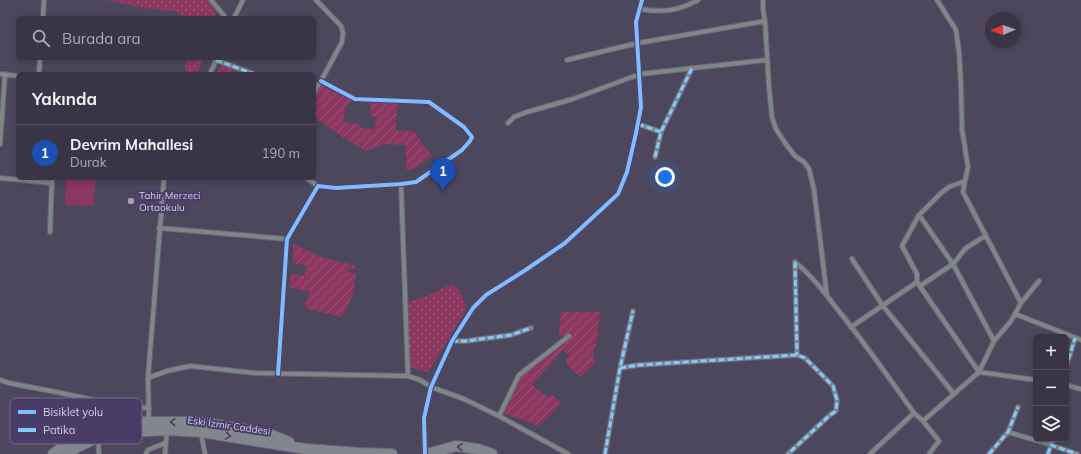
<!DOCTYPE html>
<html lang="tr">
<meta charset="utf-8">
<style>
:root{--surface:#3a3546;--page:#454051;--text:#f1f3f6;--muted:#ababb3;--line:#54505f;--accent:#bca0f2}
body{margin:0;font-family:Mulish,sans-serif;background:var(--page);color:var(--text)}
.controls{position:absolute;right:12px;bottom:12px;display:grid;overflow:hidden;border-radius:6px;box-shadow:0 2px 6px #0003}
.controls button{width:36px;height:36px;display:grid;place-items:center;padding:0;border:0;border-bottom:1px solid var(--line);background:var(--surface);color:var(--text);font:20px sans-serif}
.compass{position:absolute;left:985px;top:12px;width:36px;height:36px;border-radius:50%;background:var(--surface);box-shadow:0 2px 6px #0003;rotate:268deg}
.you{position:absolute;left:665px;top:177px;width:14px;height:14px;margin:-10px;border:3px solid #fff;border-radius:50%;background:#1a73e8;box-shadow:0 0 0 6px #1a73e833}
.badge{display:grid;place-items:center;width:26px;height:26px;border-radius:50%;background:var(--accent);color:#fff;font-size:13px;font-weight:700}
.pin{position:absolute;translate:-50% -33px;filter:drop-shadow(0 1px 2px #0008)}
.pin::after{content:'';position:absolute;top:21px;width:14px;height:12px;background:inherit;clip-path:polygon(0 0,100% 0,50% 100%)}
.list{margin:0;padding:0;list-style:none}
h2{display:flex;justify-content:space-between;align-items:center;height:52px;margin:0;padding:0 16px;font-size:17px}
h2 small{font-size:13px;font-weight:400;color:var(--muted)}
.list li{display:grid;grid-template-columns:26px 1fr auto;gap:12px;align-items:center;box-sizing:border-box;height:56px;padding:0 16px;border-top:1px solid var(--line)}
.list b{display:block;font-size:15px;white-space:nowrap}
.list p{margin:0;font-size:13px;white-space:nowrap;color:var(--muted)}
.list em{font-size:13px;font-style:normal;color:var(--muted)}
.icon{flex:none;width:22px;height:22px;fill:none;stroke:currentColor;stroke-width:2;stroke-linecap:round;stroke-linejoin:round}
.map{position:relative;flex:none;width:1081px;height:454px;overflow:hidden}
.search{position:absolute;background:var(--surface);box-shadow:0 2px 6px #0003;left:16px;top:16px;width:300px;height:44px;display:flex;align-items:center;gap:10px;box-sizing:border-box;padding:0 14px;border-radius:6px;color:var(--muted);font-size:15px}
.panel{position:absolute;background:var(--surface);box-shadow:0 2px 6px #0003;left:16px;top:72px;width:300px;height:108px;border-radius:6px}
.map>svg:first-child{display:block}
.park{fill:url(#park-dots)}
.garden{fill:url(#garden-furrows)}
.pitch{fill:#8c3760}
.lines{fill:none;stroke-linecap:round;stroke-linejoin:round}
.street-casing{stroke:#696477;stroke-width:6}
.primary-casing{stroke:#696477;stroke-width:12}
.street{stroke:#7f8687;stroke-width:4}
.primary{stroke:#81878d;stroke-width:10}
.quiet{stroke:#80caff;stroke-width:3;stroke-dasharray:6 3;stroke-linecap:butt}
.cycleway-casing{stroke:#493d67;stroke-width:6}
.cycleway{stroke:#80bcff;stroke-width:4}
.oneway{stroke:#493d67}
.poi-dot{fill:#a59fb7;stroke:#493d67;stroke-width:1.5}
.labels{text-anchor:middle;stroke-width:4;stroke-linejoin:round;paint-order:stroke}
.poi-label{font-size:10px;fill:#d4cee7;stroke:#493d67;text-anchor:start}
.street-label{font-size:10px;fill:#d4cee7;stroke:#493d67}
.key{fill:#493d67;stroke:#73688d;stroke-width:1}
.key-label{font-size:11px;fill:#d4cee7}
</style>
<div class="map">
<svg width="1081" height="454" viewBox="0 0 1081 454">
<defs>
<pattern id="park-dots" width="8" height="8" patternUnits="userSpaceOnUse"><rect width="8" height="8" fill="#8c3760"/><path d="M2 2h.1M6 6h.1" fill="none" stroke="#9b5377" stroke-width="1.8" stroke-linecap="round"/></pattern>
<pattern id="garden-furrows" width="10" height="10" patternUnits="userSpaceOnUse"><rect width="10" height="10" fill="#8c3760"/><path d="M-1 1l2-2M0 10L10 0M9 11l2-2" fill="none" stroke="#9b5377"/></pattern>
</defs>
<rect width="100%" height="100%" fill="#4d475d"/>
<path class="park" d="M105 0H211L212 1 217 18H189L174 11 144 8Z
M187 58H204L197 72 192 74H185Z
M452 284 460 291 467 309 428 372 408 367 405 303 425 297Z"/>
<path class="garden" d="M223 63 249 74H216Z
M321 81 355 99 346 106 343 122 360 124V128L375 129 376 117 371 116 370 100 399 101 396 118V131H413L417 136 432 156 413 169 406 170V145L384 144 366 151 346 139 314 117V92Z
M293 244 324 258 354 265 357 270 349 268 348 272 356 274 353 294 342 317 305 308 310 292 289 287 291 274 305 276 306 265 293 263Z
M561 312H600L596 346 593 354 595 363 580 377 567 365 566 359 569 354 563 350 532 385 548 397 551 394 561 403 539 426 501 412 519 375 568 336H559Z"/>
<path class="pitch" d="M66 178H95L94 206 65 205Z"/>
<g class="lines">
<g class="street-casing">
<path id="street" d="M211 0 226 18
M763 0V9L765 21 769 87 772 117 776 129 785 143 795 156 804 162 809 169 814 190 827 296
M937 0 956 30 959 52 961 86 962 129 968 167 965 181 949 187 941 193 919 215 902 246 917 274V282L979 372 1036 380
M640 9C662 13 678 11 698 0
M43 18 44 0
M234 18 243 0
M216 60 254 74
M567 60 638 43 765 21
M0 74 18 76
M39 74 40 58
M210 74 217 58
M314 92 321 81 342 42 343 33 341 26 316 0
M508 123 514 117 527 112 573 99 640 74 767 60
M638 124 661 132
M0 144 5 74
M655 157 661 132 692 68
M0 178 51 183
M306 178 318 186
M965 181 963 192 1021 303
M401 184 408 376
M919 215 953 264 994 341
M159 228 287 239
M50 232 52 178
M852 259 883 306 954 394
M795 262C812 276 825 293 838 310 865 343 889 378 914 413
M795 262 797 355
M920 286 953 264 966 248 985 236
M1015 314 1081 340
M851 327 917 282
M452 341H466L511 335 531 328
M620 368 639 365 797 355 805 358 833 386 837 400 836 411 830 415 788 454
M1066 368 1075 338
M278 374 287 239 318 186 336 188 401 184 416 182 462 150 470 141 472 137 464 127 429 102 355 99 321 81
M148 378 167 371 190 366 255 373 408 376 420 380 431 387 464 399 499 416 568 454
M0 380 9 383 56 392 118 405 149 408
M1066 385 1081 389
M499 416 519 375 569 336
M923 421 939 441 929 454
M149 422 148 378 164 178
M1008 432 1051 445 1053 439
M201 433 205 454
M98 438 99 454
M146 454 148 450 165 443
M165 454 167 430
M425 454 424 418 431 387 452 341 473 308 486 295 524 271 565 243 618 194 627 172 636 133 641 107 636 22 642 0
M605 454 620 368 633 311
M870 454 914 413 923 421 979 372 994 341 1011 321 1021 303 1039 281
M989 454 1008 432 1018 407
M1048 454 1051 445 1077 454"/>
</g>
<g class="primary-casing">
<path id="primary" d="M53 454 72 440 93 430 113 424 140 422H199L231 427 272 435 289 442
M68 454 76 448 98 437 124 432 167 430 201 432 306 449 359 453 392 454
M427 454 456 446 478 449 492 454"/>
</g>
<use href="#street" class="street"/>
<use href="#primary" class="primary"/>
<path class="quiet" d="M216 60 254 74
M638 124 661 132
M655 157 661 132 692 68
M795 262 797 355
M452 341H466L511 335 531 328
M620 368 639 365 797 355 805 358 833 386 837 400 836 411 830 415 788 454
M1066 368 1075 338
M605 454 620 368 633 311
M989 454 1008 432 1018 407
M1048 454 1051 445 1077 454"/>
<g class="cycleway-casing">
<path id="cycleway" d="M278 374 287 239 318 186 336 188 401 184 416 182 462 150 470 141 472 137 464 127 429 102 355 99 321 81
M425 454 424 418 431 387 452 341 473 308 486 295 524 271 565 243 618 194 627 172 636 133 641 107 636 22 642 0"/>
</g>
<use href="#cycleway" class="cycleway"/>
</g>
<defs><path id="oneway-chevron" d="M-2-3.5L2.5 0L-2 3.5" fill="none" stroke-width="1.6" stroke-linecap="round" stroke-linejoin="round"/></defs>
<g class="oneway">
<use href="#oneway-chevron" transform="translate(173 422) rotate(-179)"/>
<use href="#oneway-chevron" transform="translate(228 436) rotate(9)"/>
<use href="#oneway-chevron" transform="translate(460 447) rotate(-178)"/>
</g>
<circle class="poi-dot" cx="131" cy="201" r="4"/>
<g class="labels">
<g class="poi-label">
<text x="139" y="199">Tahir Merzeci<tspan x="139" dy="12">Ortaokulu</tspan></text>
</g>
<g class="street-label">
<text transform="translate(229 425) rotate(8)" y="4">Eski İzmir Caddesi</text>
</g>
</g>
<rect x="10" y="398" width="132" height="46" rx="6" class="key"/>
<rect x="18" y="410" width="18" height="4" fill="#80bcff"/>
<rect x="18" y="428" width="18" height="4" fill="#80caff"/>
<g class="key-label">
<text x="43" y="416">Bisiklet yolu</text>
<text x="43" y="434">Patika</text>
</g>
</svg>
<div class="controls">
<button>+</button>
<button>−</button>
<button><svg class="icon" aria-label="layers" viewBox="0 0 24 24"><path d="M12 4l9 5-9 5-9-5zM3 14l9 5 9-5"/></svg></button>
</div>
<svg class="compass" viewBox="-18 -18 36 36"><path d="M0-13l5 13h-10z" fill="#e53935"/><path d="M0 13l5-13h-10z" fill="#ababb3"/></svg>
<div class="you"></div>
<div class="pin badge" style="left:443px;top:191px;background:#1a4fb4">1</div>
<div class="search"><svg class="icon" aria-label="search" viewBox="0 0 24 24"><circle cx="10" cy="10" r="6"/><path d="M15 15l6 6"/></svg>Burada ara</div>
<section class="panel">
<h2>Yakında<small></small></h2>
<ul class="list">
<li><span class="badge" style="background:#1a4fb4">1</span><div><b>Devrim Mahallesi</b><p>Durak</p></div><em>190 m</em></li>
</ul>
</section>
</div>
